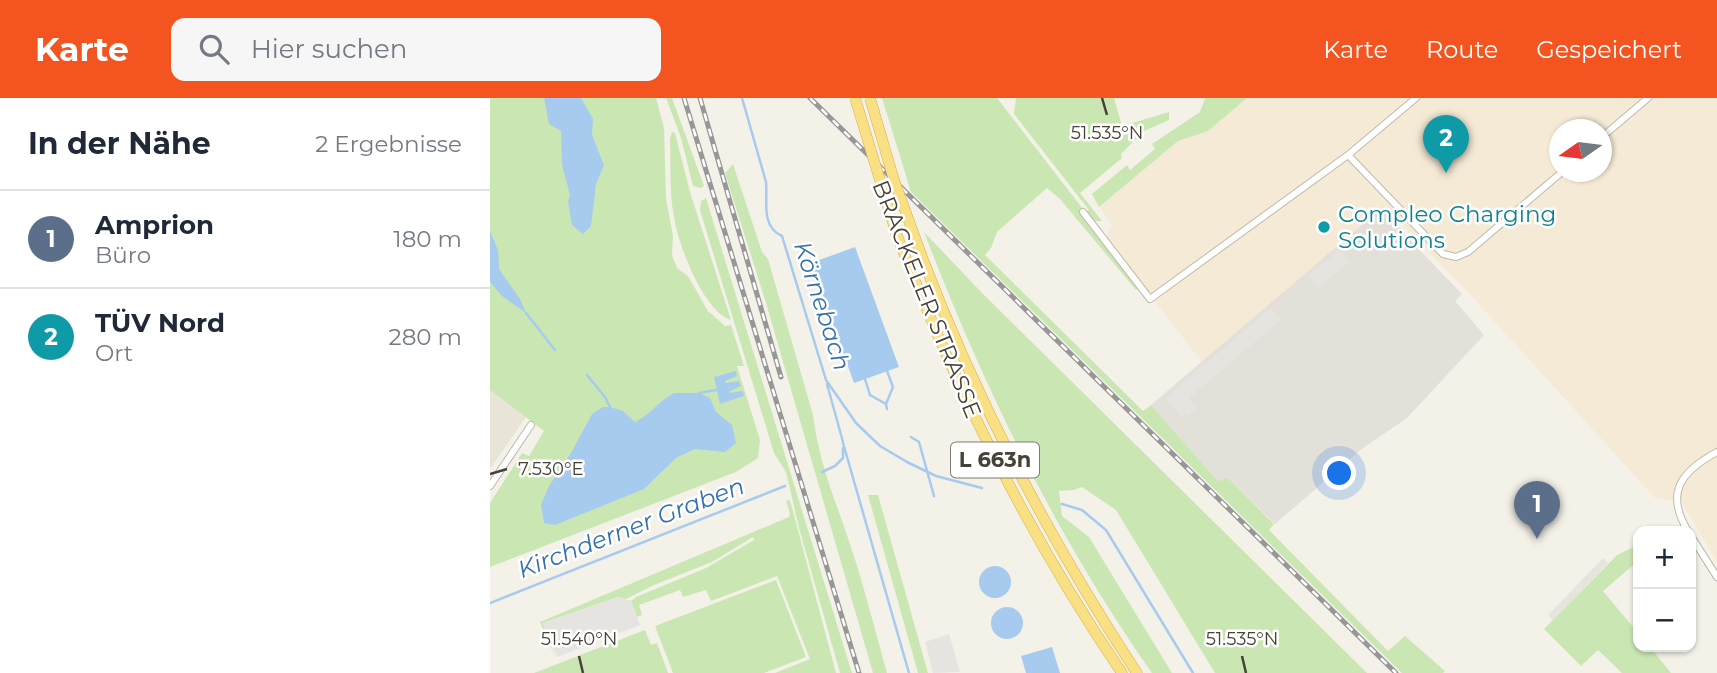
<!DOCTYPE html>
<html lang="de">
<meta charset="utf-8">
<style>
:root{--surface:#fff;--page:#f6f6f7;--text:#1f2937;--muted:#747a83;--line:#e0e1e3;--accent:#f4541f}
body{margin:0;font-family:Montserrat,sans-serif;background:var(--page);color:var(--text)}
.controls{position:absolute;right:21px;bottom:21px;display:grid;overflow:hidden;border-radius:14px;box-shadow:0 2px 5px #0004}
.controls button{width:63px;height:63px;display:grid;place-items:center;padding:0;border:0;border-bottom:2px solid var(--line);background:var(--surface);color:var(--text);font:35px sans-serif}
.compass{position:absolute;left:1059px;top:21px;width:63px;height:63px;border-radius:50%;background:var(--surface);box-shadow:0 2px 5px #0004;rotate:256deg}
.you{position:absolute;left:850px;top:376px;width:24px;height:24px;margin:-18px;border:5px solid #fff;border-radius:50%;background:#1a73e8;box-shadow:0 0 0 10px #1a73e833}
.badge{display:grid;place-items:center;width:46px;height:46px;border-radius:50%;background:var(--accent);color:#fff;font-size:23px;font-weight:700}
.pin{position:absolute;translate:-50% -58px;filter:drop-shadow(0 2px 4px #0008)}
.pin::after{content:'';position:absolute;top:37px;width:24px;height:21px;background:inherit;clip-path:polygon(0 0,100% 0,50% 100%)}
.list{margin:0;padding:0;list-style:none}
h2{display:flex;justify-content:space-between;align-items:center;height:91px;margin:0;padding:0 28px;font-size:30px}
h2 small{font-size:23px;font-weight:400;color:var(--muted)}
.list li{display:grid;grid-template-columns:46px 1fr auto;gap:21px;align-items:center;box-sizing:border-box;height:98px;padding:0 28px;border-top:2px solid var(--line)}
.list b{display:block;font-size:26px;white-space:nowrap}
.list p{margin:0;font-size:23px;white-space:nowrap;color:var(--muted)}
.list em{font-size:23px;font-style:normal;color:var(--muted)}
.icon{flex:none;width:38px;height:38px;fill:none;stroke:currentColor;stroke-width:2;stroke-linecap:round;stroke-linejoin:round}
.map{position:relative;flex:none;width:1227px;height:575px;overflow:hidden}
header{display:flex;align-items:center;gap:42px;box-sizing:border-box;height:98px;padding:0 35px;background:var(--accent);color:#fff}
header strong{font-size:33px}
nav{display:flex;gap:38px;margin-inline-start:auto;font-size:24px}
.search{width:490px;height:63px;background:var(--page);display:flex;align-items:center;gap:18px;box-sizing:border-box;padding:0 24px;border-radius:14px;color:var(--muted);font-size:26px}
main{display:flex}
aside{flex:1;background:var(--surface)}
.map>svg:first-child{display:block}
.residential{fill:#e8e4d7}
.commercial{fill:#f5ead5;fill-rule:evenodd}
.industrial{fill:#e3e0da}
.green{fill:#cae7b3}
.parking{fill:#e5e4e0}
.water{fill:#a7caef}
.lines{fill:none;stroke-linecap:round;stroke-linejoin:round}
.stream{stroke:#a7caef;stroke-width:2.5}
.minor-casing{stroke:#bfbaab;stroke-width:8}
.trunk-casing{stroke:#d9af3d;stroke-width:11}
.minor{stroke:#fff;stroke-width:6}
.trunk{stroke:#fae084;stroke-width:10}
.rail-casing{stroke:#979797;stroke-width:5}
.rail{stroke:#fff;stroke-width:2.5;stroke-dasharray:8;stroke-linecap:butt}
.trunk-bridge-casing{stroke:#d9af3d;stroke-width:11;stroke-linecap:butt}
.trunk-bridge{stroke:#fae084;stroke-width:10}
.ticks{fill:none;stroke:#474237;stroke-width:2.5}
.culture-dot{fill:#0f9aa8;stroke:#fff;stroke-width:2.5}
.labels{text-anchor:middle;stroke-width:5;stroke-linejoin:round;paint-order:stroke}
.shield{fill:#fff;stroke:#7e7b73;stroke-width:2}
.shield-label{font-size:21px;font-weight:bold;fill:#474237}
.culture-label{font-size:23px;fill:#0d838f;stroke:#fff;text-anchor:start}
.street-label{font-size:23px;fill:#474237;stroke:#fff}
.water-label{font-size:24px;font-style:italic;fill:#3370b1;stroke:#fff}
.ticks-label{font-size:18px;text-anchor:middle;fill:#474237;stroke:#fff;stroke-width:5;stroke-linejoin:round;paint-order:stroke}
</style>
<header>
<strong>Karte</strong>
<div class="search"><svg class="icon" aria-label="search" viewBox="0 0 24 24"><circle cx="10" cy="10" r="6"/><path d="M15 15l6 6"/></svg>Hier suchen</div>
<nav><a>Karte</a><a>Route</a><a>Gespeichert</a></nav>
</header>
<main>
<aside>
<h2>In der Nähe<small>2 Ergebnisse</small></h2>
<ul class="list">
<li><span class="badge" style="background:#5c6f8a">1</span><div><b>Amprion</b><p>Büro</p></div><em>180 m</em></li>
<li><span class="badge" style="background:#0f9aa8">2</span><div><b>TÜV Nord</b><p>Ort</p></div><em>280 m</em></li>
</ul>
</aside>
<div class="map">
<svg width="1227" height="575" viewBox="0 0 1227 575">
<rect width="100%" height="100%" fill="#f4f1e9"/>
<path class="residential" d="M0 292 36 319 0 371Z"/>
<path class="commercial" d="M757 0H1227V464L1191 404 1164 399 977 193 894 109 712 264 616 140 622 126 609 109 688 43 718 33ZM1070 32H1112V74H1070Z"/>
<path class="industrial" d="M893 109 920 142 972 196 965 203 994 237 917 320 873 350 785 426 737 379 728 383 661 307Z"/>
<path class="green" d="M0 0H166L174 30 176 101 183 138 182 157 187 170 198 178 218 213 235 228 241 227 254 268H247L270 342 268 360 246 374 0 469V405L32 355 39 358 54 333 0 292Z
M176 0H182L214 88 211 90 203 88 191 40Z
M392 0H507L593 111 589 115 648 191 646 192 570 101 557 90 507 134 501 150 495 157 653 313 661 307 728 383 737 379 784 426 779 432 898 553 915 538 955 573 953 575H912L421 94Z
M526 0H624L632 28 679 14V22L654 33 631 56 632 60 590 95 612 123H605L596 114 599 112 524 16Z
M715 0H757L718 33 688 43 609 109 602 96 637 67 640 72 665 51 662 46 710 14Z
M182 34 185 35 200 94 241 222C213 213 188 146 184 119 179 94 181 67 180 41Z
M243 66 272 154 278 161 323 317C329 365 345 401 360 446 374 488 385 532 397 575H383L276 205 235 75Z
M216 100 362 575H350L309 430 296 374 284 355 210 112 211 103Z
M434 134 493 196 877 575H725L626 412 592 389 584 392 569 393 572 418 599 439 682 575H662C566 438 494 290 434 134Z
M378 397H388L438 575H428Z
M300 402 346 575H285L320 561 287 478 221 503 216 492 193 499 190 492 149 507 152 517 147 519 141 503 146 499 216 470 264 442 263 439 222 464 164 487 136 501 128 499 53 525 65 559 50 524 299 419 300 416 296 403Z
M1148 447V463L1113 493 1148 535V549H1160L1181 575H1132L1108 552 1091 568 1054 531 1127 457Z
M286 482 316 559 274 575H183L165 528Z
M155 532 161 547 167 545 178 575H44Z"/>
<path class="parking" d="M849 152 859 164 828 190 818 178Z
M781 210 791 222 699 300 707 310 697 318 695 315 691 319 675 300Z
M1113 460 1118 465 1063 522 1058 517Z
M128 499 141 503 150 527 67 559 53 525Z
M459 536 470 574 443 575 435 544Z"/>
<path class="water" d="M54 0H91L103 21 102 37 114 67 106 86 101 128 93 136 82 127 78 104 80 97 72 67 71 33 59 26Z
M0 133 8 152 9 171 30 201 36 215 12 198 0 184Z
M365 149 409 269 364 285 321 165Z
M246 273 247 278 235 283 236 285 249 283 251 288 240 293V295L253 293 254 298 230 306 224 279Z
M184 295H209L220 300 226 314 242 327 246 345 235 354 205 351 186 360 154 391 65 427 54 425 51 407 59 388 81 355 102 316 113 309H120L133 313 145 324C161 316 169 303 184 295Z
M489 484a16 16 0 1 1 32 0a16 16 0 1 1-32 0Z
M501 525a16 16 0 1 1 32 0a16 16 0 1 1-32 0Z
M562 549 570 575H536L531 558Z"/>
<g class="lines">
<path class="stream" d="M252 0 276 84C278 102 270 128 292 138L336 282 366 325 390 348 417 364 446 378 492 390
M36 215 65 252
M397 273 403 289 396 306 397 311
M97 277 115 299 120 309
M375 281 380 297 396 306
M337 286 353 344
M209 295 226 292
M421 339 429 344 444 398
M353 345 419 575
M332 374 345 368 353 360V350
M572 406 592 412 616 432 703 575
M0 505 295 388"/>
<g class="minor-casing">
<path id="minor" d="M926 0 858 57 953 156 966 159 978 154 1072 74
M1112 39 1158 0
M593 114 660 201 858 57
M0 388 41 327
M1198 433C1174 394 1192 373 1227 354
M1201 438 1227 479"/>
</g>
<g class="trunk-casing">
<path id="trunk" d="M406 135C467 293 537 435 632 575
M432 159C488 306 561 444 647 575"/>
</g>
<use href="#minor" class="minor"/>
<use href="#trunk" class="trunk"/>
<g class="rail-casing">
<path id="rail" d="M194 0 369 575
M210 0 291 279
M320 0 906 575"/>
</g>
<use href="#rail" class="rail"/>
<g class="trunk-bridge-casing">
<path id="trunk-bridge" d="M365 0 406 135
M380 0 404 82 432 159"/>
</g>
<use href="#trunk-bridge" class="trunk-bridge"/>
</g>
<path class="ticks" d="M612 0 617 17M0 376 17 371M89 558 93 575M752 558 756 575"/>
<circle class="culture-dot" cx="834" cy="129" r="7"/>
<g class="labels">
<rect class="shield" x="461" y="344.5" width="88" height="35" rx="5"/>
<g class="shield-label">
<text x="505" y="369">L 663n</text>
</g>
<g class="culture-label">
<text x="848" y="124">Compleo Charging<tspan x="848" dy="26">Solutions</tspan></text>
</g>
<g class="street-label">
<text transform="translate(437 201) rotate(68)" y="8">BRACKELER STRASSE</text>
</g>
<g class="water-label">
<text transform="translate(332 208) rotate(72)" y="8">Körnebach</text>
<text transform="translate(141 430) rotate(-21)" y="8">Kirchderner Graben</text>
</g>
</g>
<g class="ticks-label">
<text x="617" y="41">51.535°N</text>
<text x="61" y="377">7.530°E</text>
<text x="89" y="547">51.540°N</text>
<text x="752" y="547">51.535°N</text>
</g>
</svg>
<div class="controls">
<button>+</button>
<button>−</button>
</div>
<svg class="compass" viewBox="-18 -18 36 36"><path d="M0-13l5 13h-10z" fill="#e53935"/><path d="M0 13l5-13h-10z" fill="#747a83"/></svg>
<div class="you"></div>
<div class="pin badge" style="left:1047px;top:441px;background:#5c6f8a">1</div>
<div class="pin badge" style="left:956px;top:75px;background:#0f9aa8">2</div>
</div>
</main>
